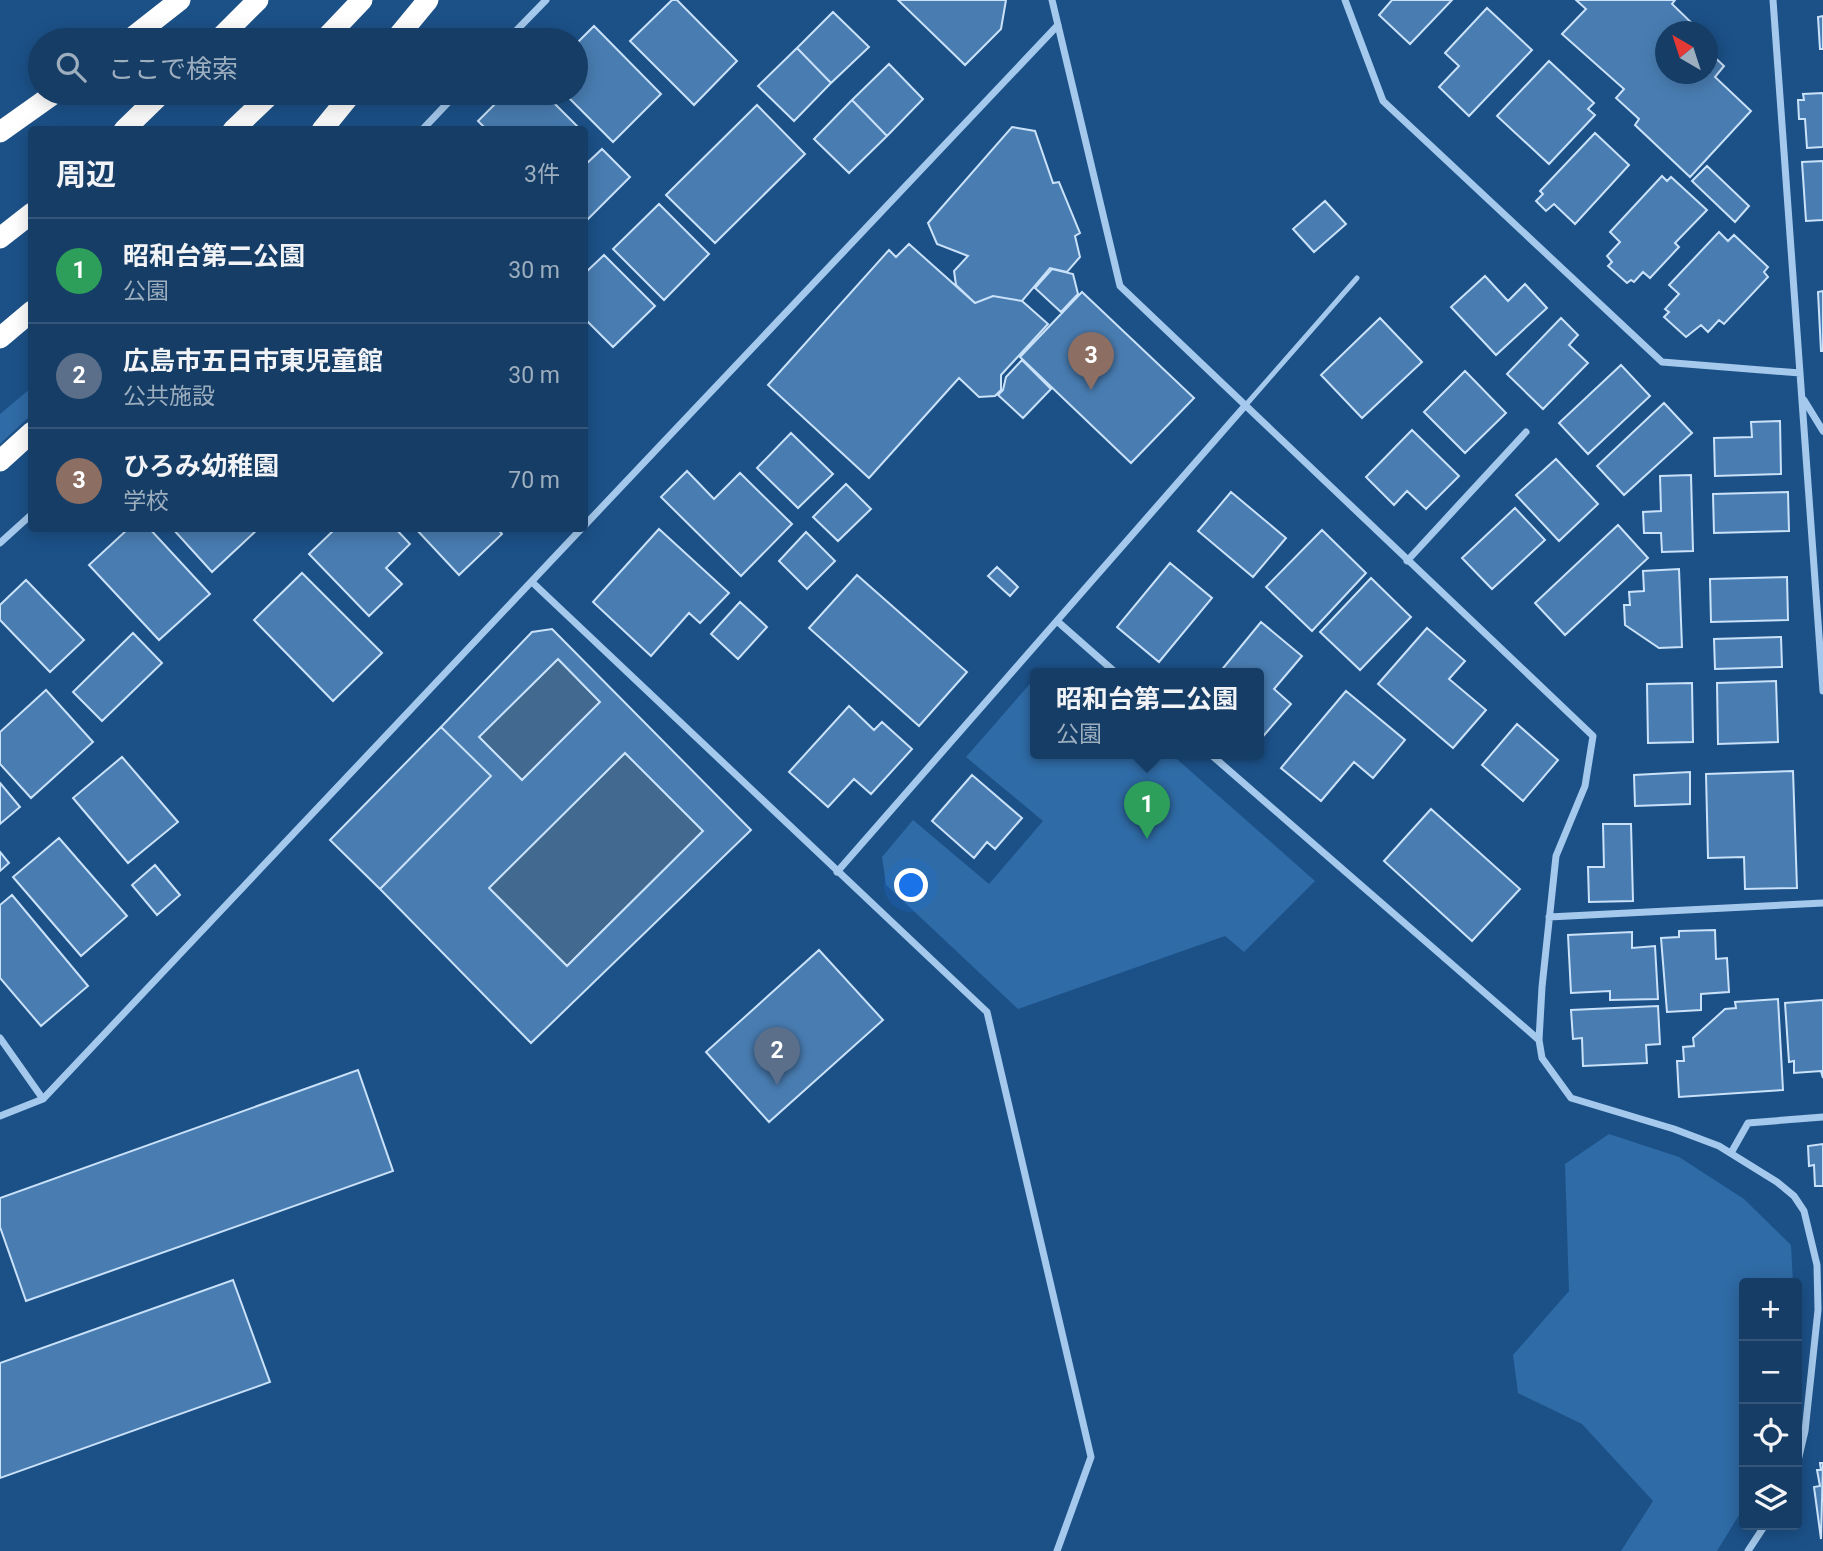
<!DOCTYPE html>
<html lang="ja">
<meta charset="utf-8">
<style>
:root{--surface:#153d66;--page:#22486f;--text:#f1f3f6;--muted:#9daebf;--line:#34567a;--accent:#d6ab8b}
body{margin:0;font-family:Roboto,"Noto Sans JP",sans-serif;background:var(--page);color:var(--text)}
.controls{position:absolute;right:21px;bottom:21px;display:grid;overflow:hidden;border-radius:7px;box-shadow:0 4px 18px #0003}
.controls button{width:63px;height:63px;display:grid;place-items:center;padding:0;border:0;border-bottom:2px solid var(--line);background:var(--surface);color:var(--text);font:35px sans-serif}
.compass{position:absolute;left:1655px;top:21px;width:63px;height:63px;border-radius:50%;background:var(--surface);box-shadow:0 4px 18px #0003;rotate:321deg}
.you{position:absolute;left:912px;top:886px;width:24px;height:24px;margin:-18px;border:5px solid #fff;border-radius:50%;background:#1a73e8;box-shadow:0 0 0 10px #1a73e833}
.badge{display:grid;place-items:center;width:46px;height:46px;border-radius:50%;background:var(--accent);color:#fff;font-size:23px;font-weight:700}
.pin{position:absolute;translate:-50% -58px;filter:drop-shadow(0 2px 4px #0008)}
.pin::after{content:'';position:absolute;top:37px;width:24px;height:21px;background:inherit;clip-path:polygon(0 0,100% 0,50% 100%)}
.popup{position:absolute;left:1030px;top:668px;width:234px;height:91px;box-sizing:border-box;display:grid;place-content:center;border-radius:7px;background:var(--surface);filter:drop-shadow(0 2px 5px #0005);font-size:23px;white-space:nowrap;color:var(--muted)}
.popup b{font-size:26px;color:var(--text)}
.popup::after{content:'';position:absolute;left:50%;top:100%;margin-left:-14px;border:14px solid transparent;border-top-color:var(--surface)}
.list{margin:0;padding:0;list-style:none}
h2{display:flex;justify-content:space-between;align-items:center;height:91px;margin:0;padding:0 28px;font-size:30px}
h2 small{font-size:23px;font-weight:400;color:var(--muted)}
.list li{display:grid;grid-template-columns:46px 1fr auto;gap:21px;align-items:center;box-sizing:border-box;height:105px;padding:0 28px;border-top:2px solid var(--line)}
.list b{display:block;font-size:26px;white-space:nowrap}
.list p{margin:0;font-size:23px;white-space:nowrap;color:var(--muted)}
.list em{font-size:23px;font-style:normal;color:var(--muted)}
.icon{flex:none;width:38px;height:38px;fill:none;stroke:currentColor;stroke-width:2;stroke-linecap:round;stroke-linejoin:round}
.map{position:relative;flex:none;width:1823px;height:1551px;overflow:hidden}
.search{position:absolute;background:var(--surface);box-shadow:0 4px 18px #0003;left:28px;top:28px;width:560px;height:77px;display:flex;align-items:center;gap:18px;box-sizing:border-box;padding:0 24px;border-radius:38px;color:var(--muted);font-size:26px}
.panel{position:absolute;background:var(--surface);box-shadow:0 4px 18px #0003;left:28px;top:126px;width:560px;height:406px;border-radius:7px}
.map>svg:first-child{display:block}
.green{fill:#2f6ba6}
.water{fill:#426990;stroke:#98c4ee;stroke-width:2}
.building{fill:#497db2;stroke:#cae2f9;stroke-width:2;fill-rule:evenodd}
.lines{fill:none;stroke-linecap:round;stroke-linejoin:round}
.service{stroke:#a5c9ec;stroke-width:5}
.minor{stroke:#a5c9ec;stroke-width:7}
.motorway{stroke:#fff;stroke-width:21}
</style>
<div class="map">
<svg width="1823" height="1551" viewBox="0 0 1823 1551">
<rect width="100%" height="100%" fill="#1c5188"/>
<path class="green" d="M31 388V415L0 444V414Z
M1035 678V753H1170L1315 881 1244 952 1225 936 1018 1009 886 885 882 857 913 820 989 884 1043 821 966 757Z
M1609 1134 1679 1157 1744 1199 1791 1245 1793 1283H1744V1507L1717 1551H1621L1653 1501 1582 1424 1518 1393 1513 1355 1569 1291 1565 1164Z"/>
<path class="water" d="M558 659 600 702 522 780 479 737Z
M625 753 703 831 567 966 489 888Z"/>
<path class="building" d="M672 0H677L737 61 694 105 630 41Z
M898 0H1006L1001 29 965 65Z
M1392 0H1452L1410 44 1379 15Z
M1576 0H1675L1672 4 1701 32H1666V74H1708V51L1724 66 1715 77 1751 111 1690 177 1635 125 1639 119 1616 98 1624 89 1562 34 1586 9Z
M1487 8 1532 50 1469 116 1439 87 1459 66 1445 53Z
M833 12 869 47 831 83 797 48Z
M1823 16V49H1820L1818 17Z
M594 26 661 94 613 142 564 93H576V44Z
M797 48 831 83 794 121 758 86Z
M1549 61 1594 103 1588 109 1595 115 1549 164 1497 116Z
M889 64 923 99 887 136 852 100Z
M506 93H544L581 130H487L478 121Z
M1823 93V147L1807 148 1805 119H1799L1798 100H1804L1803 94Z
M852 100 887 136 849 173 814 139Z
M757 105 805 154 715 243 666 195Z
M1012 127 1035 131 1053 183 1059 182 1080 233 1075 236 1080 257 1067 272 1050 268 1022 301 993 296 975 303 956 285 954 271 968 256 937 244 928 223Z
M1595 133 1629 165 1575 224 1554 204 1546 211 1536 201 1543 194 1540 191Z
M602 149 630 177 584 223V166Z
M1823 161V220L1806 221 1802 162Z
M1707 166 1749 206 1735 222 1692 181Z
M1662 176 1667 181 1671 177 1707 210 1675 243 1679 247 1650 278 1643 272 1634 282 1631 280 1627 283 1608 266 1612 262 1607 256 1620 242 1610 232Z
M1325 201 1346 224 1314 252 1293 229Z
M659 204 709 254 664 300 613 249Z
M1719 232 1728 241 1734 235 1768 267 1764 272 1768 277 1724 324 1719 320 1708 332 1701 325 1686 337 1664 317 1669 312 1665 309 1679 294 1669 285Z
M909 244 975 303 993 296 1022 301 1048 324 1001 375V390L995 396 979 397 959 378 869 478 768 385 889 250 896 257Z
M604 255 655 306 613 347 584 318V274Z
M1052 269 1073 274 1078 294 1061 312 1035 288Z
M1485 276 1508 301 1525 284 1547 308 1496 355 1451 307Z
M1823 291V351H1821L1818 292Z
M1082 292 1194 398 1131 463 1020 357Z
M1380 318 1422 362 1362 418 1321 375Z
M1561 318 1578 335 1569 345 1588 363 1543 409 1507 374Z
M1022 360 1051 389 1023 418 998 395 1003 390 1006 377Z
M1621 365 1650 396 1588 454 1559 423Z
M1465 371 1506 413 1465 453 1424 412Z
M1664 403 1692 433 1624 495 1597 466Z
M1780 421 1781 474 1715 476 1714 438 1752 437 1751 422Z
M1412 430 1459 476 1426 509 1407 491 1394 505 1366 477Z
M791 433 833 474 798 508 757 468Z
M1556 459 1598 504 1559 541 1516 495Z
M687 471 714 499 740 473 792 524 741 576 661 497Z
M1691 475 1693 551 1662 552 1661 533H1644L1643 512 1661 511 1660 476Z
M846 484 871 509 838 541 813 517Z
M1231 492 1286 538 1253 577 1198 531Z
M1788 492 1789 531 1714 533 1713 494Z
M1515 508 1545 540 1492 589 1462 558Z
M1618 525 1648 558 1565 635 1535 603Z
M129 528H149L210 594 159 640 89 565Z
M172 528H259L212 572Z
M336 528H395L410 544 386 568 402 584 369 616 309 554Z
M415 528H497L502 534 459 575Z
M659 529 729 593 700 623 689 613 651 656 593 602Z
M1322 530 1366 573 1312 631 1266 587Z
M806 532 835 561 807 589 779 561Z
M1170 563 1212 598 1159 662 1117 627Z
M997 567 1018 587 1010 596 988 576Z
M1679 569 1682 647 1659 648 1625 625 1624 605H1630L1629 592 1644 591 1643 571Z
M302 573 382 653 333 701 254 620Z
M857 575 967 672 919 726 809 628Z
M1787 577 1788 620 1711 622 1710 579Z
M1371 578 1411 617 1360 670 1320 632Z
M26 580 84 640 50 672 0 620V605Z
M740 602 767 627 738 659 711 634Z
M1261 622 1302 656 1274 689 1291 704 1259 741V673H1219Z
M1427 628 1465 661 1449 679 1486 710 1453 748 1378 684Z
M552 629 751 830 531 1043 380 889 491 776 441 727 532 632ZM558 659 600 702 522 780 479 737ZM625 753 703 831 567 966 489 888Z
M133 633 162 663 102 721 73 692Z
M1781 637 1782 667 1715 669 1714 639Z
M1776 681 1778 742 1718 744 1717 683Z
M1692 683 1693 742 1648 743 1647 684Z
M46 690 93 742 31 798 0 764V732Z
M1346 691 1405 740 1373 778 1354 762 1321 801 1281 768Z
M849 706 874 730 882 722 912 749 871 794 854 779 828 807 789 772Z
M1517 724 1558 760 1523 801 1482 765Z
M441 727 491 776 380 889 330 840Z
M122 757 178 822 128 863 73 798Z
M1793 771 1797 888 1745 889 1744 857 1708 858 1706 774Z
M1690 772V804L1635 806 1634 775Z
M972 775 1022 818 995 849 987 842 974 858 932 821Z
M0 783 20 807 0 824Z
M1431 809 1520 889 1472 941 1384 861Z
M1603 824H1631L1633 901 1589 902 1588 867H1604Z
M59 838 127 916 81 956 13 877Z
M0 852 9 863 0 871Z
M155 865 180 895 157 915 132 885Z
M12 895 88 986 41 1026 0 978V905Z
M1715 930 1716 959 1727 958 1729 992 1701 994V1010L1667 1012 1661 938 1679 937V931Z
M1632 932V948L1655 946 1658 999 1610 1000V991L1571 993 1568 935Z
M819 950 883 1020 769 1122 706 1052Z
M1778 999 1783 1090 1679 1097 1677 1061H1684L1683 1047 1694 1046 1693 1038 1725 1009 1736 1008 1735 1002Z
M1823 1000V1078L1821 1071 1794 1073V1061L1789 1062 1785 1003Z
M1658 1006 1660 1044 1646 1045 1647 1063 1583 1066 1582 1038 1573 1039 1571 1010Z
M358 1070 393 1171 26 1301 0 1227V1198Z
M1823 1144V1186H1815L1814 1165 1809 1166 1808 1146Z
M233 1280 270 1382 0 1478V1363Z
M1820 1463H1823L1821 1539 1814 1487 1820 1486 1817 1470H1821Z"/>
<g class="lines">
<path class="service" d="M1244 407 1357 278"/>
<path class="minor" d="M1052 0 1120 286 1593 736 1585 786 1556 856 1542 987 1539 1040 1542 1058 1571 1098 1674 1129 1719 1146 1777 1182 1794 1196 1804 1211 1817 1265 1818 1310 1805 1431 1797 1465
M1345 0 1383 101 1662 362 1800 373
M1773 0 1823 691
M507 40 546 0
M422 130 457 93
M1804 400 1823 431
M584 526 1058 25
M0 543 32 514
M1407 561 1526 432
M532 582 987 1012 1091 1457 1057 1551
M1057 621 1116 673
M1209 753 1539 1040
M837 872 1244 407
M1549 917 1823 903
M0 1038 43 1099
M0 1116 43 1099 582 528
M1731 1153 1748 1123 1823 1117
M1748 1551 1765 1525"/>
<path class="motorway" d="M129 40 180 0
M218 40 258 0
M324 40 362 0
M395 40 428 0
M124 130 162 93
M233 130 272 93
M322 130 352 93
M0 132 55 93
M0 238 32 213
M0 338 32 311
M0 461 32 432"/>
</g>
</svg>
<div class="controls">
<button>+</button>
<button>−</button>
<button><svg class="icon" aria-label="locate" viewBox="0 0 24 24"><circle cx="12" cy="12" r="6"/><path d="M12 2v4M12 18v4M2 12h4M18 12h4"/></svg></button>
<button><svg class="icon" aria-label="layers" viewBox="0 0 24 24"><path d="M12 4l9 5-9 5-9-5zM3 14l9 5 9-5"/></svg></button>
</div>
<svg class="compass" viewBox="-18 -18 36 36"><path d="M0-13l5 13h-10z" fill="#e53935"/><path d="M0 13l5-13h-10z" fill="#9daebf"/></svg>
<div class="you"></div>
<div class="pin badge" style="left:1147px;top:839px;background:#2e9e5b">1</div>
<div class="popup"><b>昭和台第二公園</b>公園</div>
<div class="pin badge" style="left:777px;top:1085px;background:#5c6f8a">2</div>
<div class="pin badge" style="left:1091px;top:390px;background:#8d6e63">3</div>
<div class="search"><svg class="icon" aria-label="search" viewBox="0 0 24 24"><circle cx="10" cy="10" r="6"/><path d="M15 15l6 6"/></svg>ここで検索</div>
<section class="panel">
<h2>周辺<small>3件</small></h2>
<ul class="list">
<li><span class="badge" style="background:#2e9e5b">1</span><div><b>昭和台第二公園</b><p>公園</p></div><em>30 m</em></li>
<li><span class="badge" style="background:#5c6f8a">2</span><div><b>広島市五日市東児童館</b><p>公共施設</p></div><em>30 m</em></li>
<li><span class="badge" style="background:#8d6e63">3</span><div><b>ひろみ幼稚園</b><p>学校</p></div><em>70 m</em></li>
</ul>
</section>
</div>
